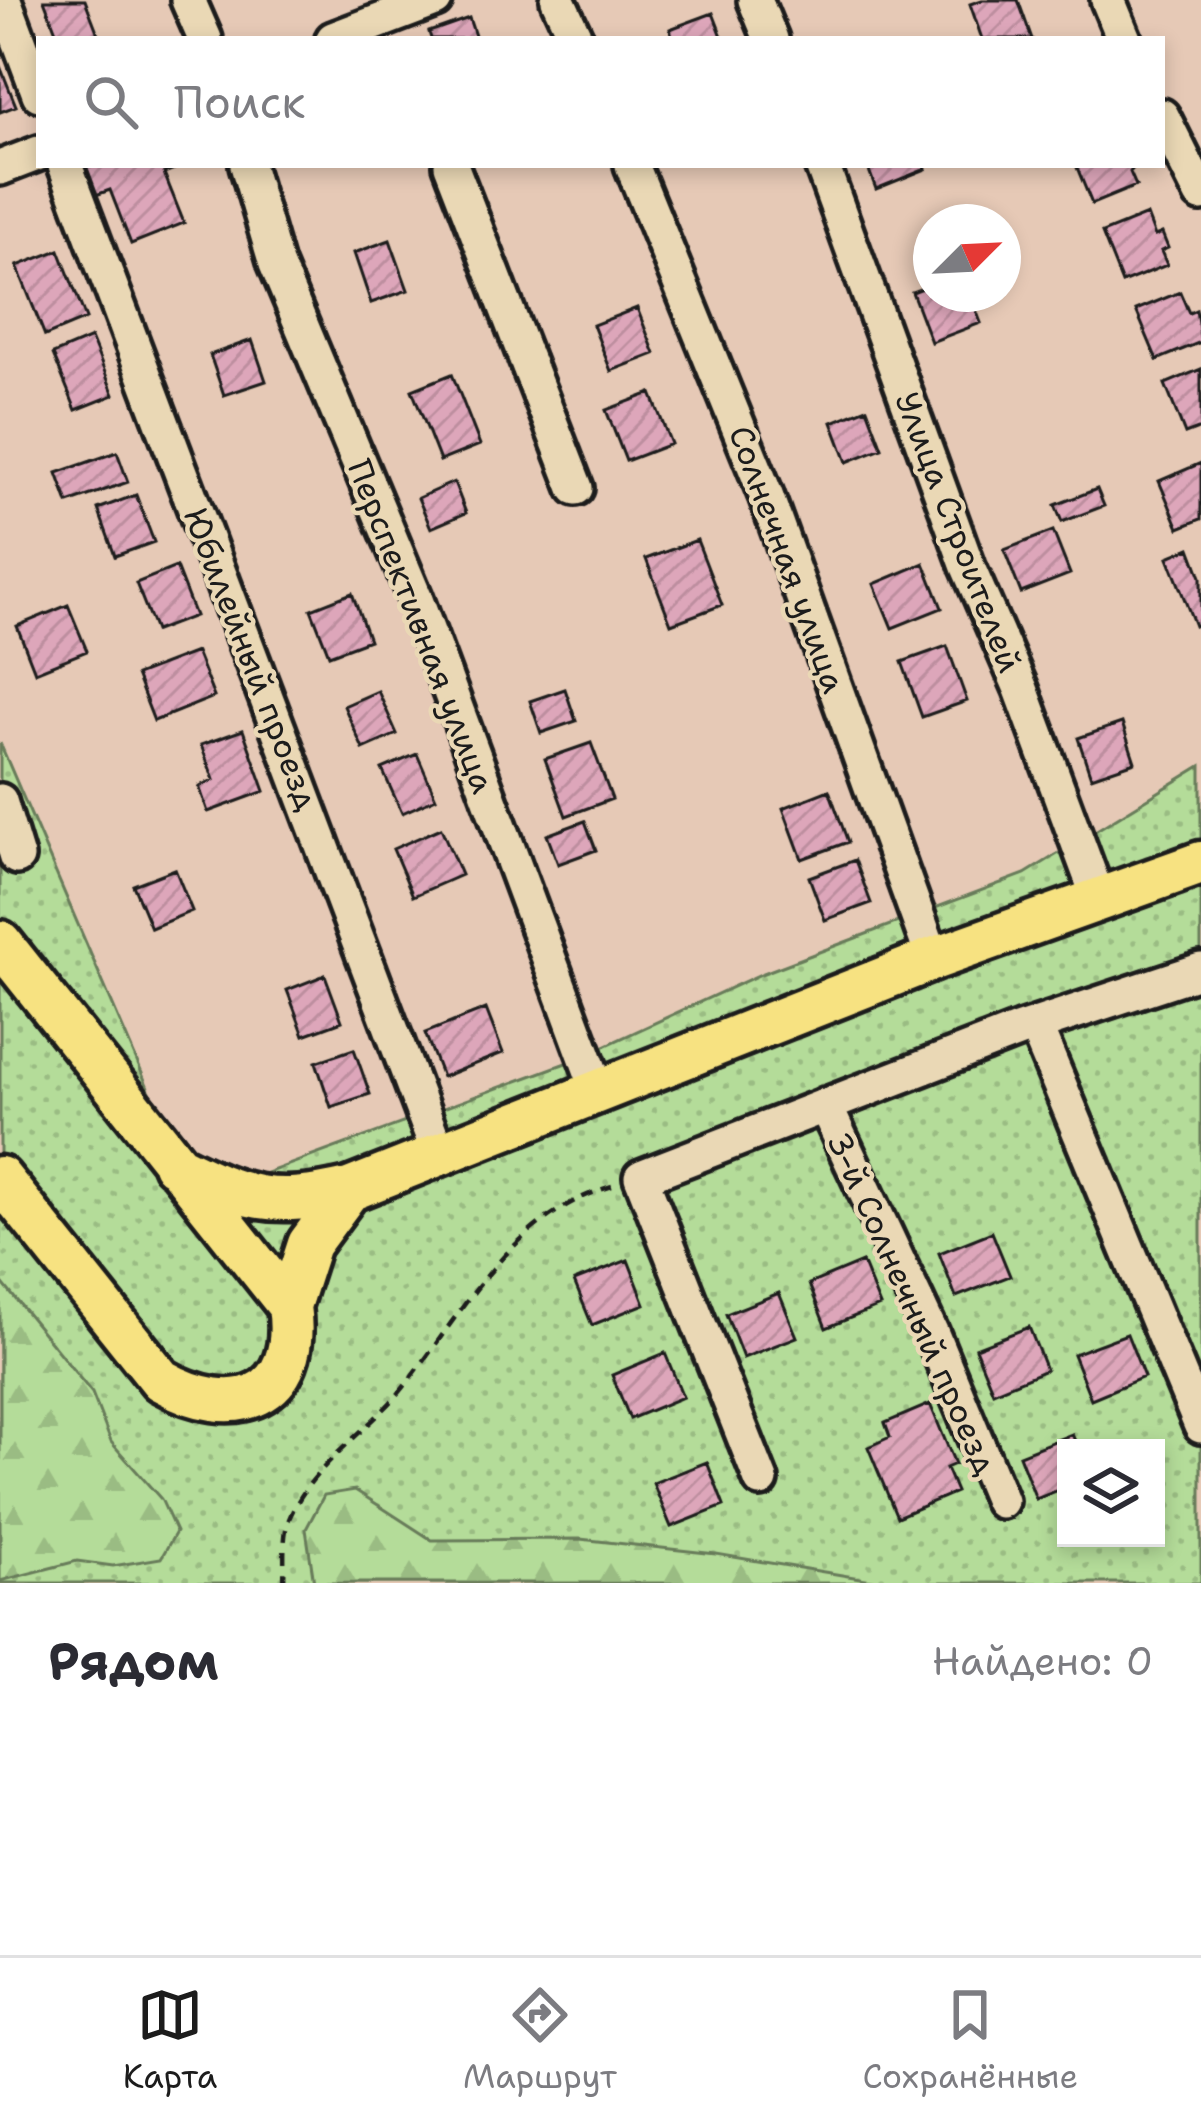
<!DOCTYPE html>
<html lang="ru">
<meta charset="utf-8">
<style>
:root{--surface:#fff;--page:#f7f7f7;--text:#2b2b33;--muted:#7c7c81;--line:#e1e1e2;--accent:#1c1c1c}
body{margin:0;font-family:"Shantell Sans",sans-serif;background:var(--page);color:var(--text)}
.controls{position:absolute;right:36px;bottom:36px;display:grid;overflow:hidden;border-radius:0px;box-shadow:0 6px 18px #0003}
.controls button{width:108px;height:108px;display:grid;place-items:center;padding:0;border:0;border-bottom:3px solid var(--line);background:var(--surface);color:var(--text);font:60px sans-serif}
.compass{position:absolute;left:913px;top:204px;width:108px;height:108px;border-radius:50%;background:var(--surface);box-shadow:0 6px 18px #0003;rotate:66deg}
.list{margin:0;padding:0;list-style:none}
h2{display:flex;justify-content:space-between;align-items:center;height:156px;margin:0;padding:0 48px;font-size:51px}
h2 small{font-size:39px;font-weight:400;color:var(--muted)}
.icon{flex:none;width:66px;height:66px;fill:none;stroke:currentColor;stroke-width:2;stroke-linecap:round;stroke-linejoin:round}
.map{position:relative;flex:none;width:1201px;height:1583px;overflow:hidden}
.search{position:absolute;background:var(--surface);box-shadow:0 6px 18px #0003;left:36px;right:36px;top:36px;height:132px;display:flex;align-items:center;gap:30px;box-sizing:border-box;padding:0 42px;border-radius:0px;color:var(--muted);font-size:45px}
.sheet{height:372px;background:var(--surface)}
nav{display:flex;justify-content:space-around;align-items:center;box-sizing:border-box;height:168px;border-top:3px solid var(--line);background:var(--surface);font-size:33px;color:var(--muted)}
nav a{display:grid;justify-items:center;gap:6px}
nav .on{color:var(--accent)}
.map>svg:first-child{display:block}
.grass{fill:url(#grass-dots);stroke:#687c5a;stroke-width:3;fill-rule:evenodd}
.forest{fill:url(#forest-firs);stroke:#687c5a;stroke-width:3}
.building{fill:url(#building-hatch);stroke:#1c1c1c;stroke-width:3}
.lines{fill:none;stroke-linecap:round;stroke-linejoin:round}
.minor-casing{stroke:#1c1c1c;stroke-width:42}
.major-casing{stroke:#1c1c1c;stroke-width:51}
.path{stroke:#1c1c1c;stroke-width:4.5;stroke-dasharray:12 9;stroke-linecap:butt}
.minor{stroke:#ead8b5;stroke-width:33}
.major{stroke:#f7e281;stroke-width:42}
.labels{text-anchor:middle;stroke-width:9;stroke-linejoin:round;paint-order:stroke}
.street-label{font-size:33px;fill:#1c1c1c;stroke:#ead8b5}
</style>
<div class="map">
<svg width="1201" height="1583" viewBox="0 0 1201 1583">
<defs>
<pattern id="grass-dots" width="8" height="8" patternUnits="userSpaceOnUse" patternTransform="scale(3)"><rect width="8" height="8" fill="#b4dc99"/><path d="M2 2h.1M6 6h.1" fill="none" stroke="#9abc83" stroke-width="1.8" stroke-linecap="round"/></pattern>
<pattern id="forest-firs" width="22" height="20" patternUnits="userSpaceOnUse" patternTransform="scale(3)"><rect width="22" height="20" fill="#b4dc99"/><path d="M5 1l3.5 6h-7zM16 11l3.5 6h-7z" fill="#9abc83"/></pattern>
<pattern id="building-hatch" width="6" height="6" patternUnits="userSpaceOnUse" patternTransform="scale(3)"><rect width="6" height="6" fill="#dda6ba"/><path d="M-1 1l2-2M0 6l6-6M5 7l2-2" fill="none" stroke="#bd8e9f"/></pattern>
</defs>
<rect width="100%" height="100%" fill="#e6c9b6"/>
<filter id="ink" filterUnits="userSpaceOnUse"><feTurbulence type="fractalNoise" baseFrequency=".00833" numOctaves="2"/><feDisplacementMap in="SourceGraphic" scale="24" xChannelSelector="R" yChannelSelector="G"/><feConvolveMatrix kernelMatrix="1 2 1 2 8 2 1 2 1" color-interpolation-filters="sRGB"/></filter>
<g filter="url(#ink)">
<path class="grass" d="M0 743 196 1199 574 1060 761 974 1025 874 1201 766V1583H0ZM1066 1448H1156V1538H1066Z"/>
<path class="forest" d="M0 1280 92 1393 111 1442 161 1499 176 1532 161 1558 113 1566 77 1561 0 1581Z
M355 1490 432 1540 580 1539 716 1554 890 1583H314L306 1529 324 1495Z"/>
<path class="building" d="M44 0H85L100 39H59Z
M982 0H1018L1032 39H982L970 4Z
M713 13 723 39H673L670 29Z
M469 18 476 39H431L429 32Z
M0 66 16 106 0 112Z
M184 165 164 173 184 223 131 244 110 190 93 196 81 166Z
M867 165H924L926 169 876 189Z
M1076 165H1136L1130 172 1136 186 1092 204Z
M1147 215 1155 236 1162 233 1168 248 1161 251 1167 265 1122 283 1102 233Z
M390 240 408 290 371 303 354 253Z
M59 250 86 319 45 336 17 266Z
M931 285V294H970L981 323 931 342 912 292Z
M1180 292 1189 313 1196 310 1201 342 1157 360 1136 310Z
M637 308 655 354 611 371 593 325Z
M91 338 114 395 76 410 53 354Z
M252 340 266 381 224 395 210 355Z
M1201 369V428L1185 434 1165 384Z
M452 374 480 445 440 461 412 390Z
M651 393 671 444 626 461 606 410Z
M867 408 882 448 847 462 832 422Z
M117 452 128 482 68 503 57 473Z
M1201 463V519L1179 528 1159 481Z
M454 482 466 513 431 528 418 498Z
M1097 489 1104 506 1062 522 1055 505Z
M136 495 154 542 115 556 98 509Z
M1053 531 1070 574 1021 593 1004 550Z
M697 540 722 605 671 624 646 559Z
M1190 548 1201 577V623L1195 626 1168 557Z
M924 563 942 608 892 628 874 584Z
M176 567 195 616 155 631 136 583Z
M352 593 369 640 329 655 311 609Z
M68 605 87 651 35 672 17 626Z
M947 646 967 701 922 717 902 662Z
M196 652 214 697 154 721 136 675Z
M565 689 576 721 541 733 530 701Z
M378 691 397 734 363 749 344 706Z
M1122 723 1135 762 1091 777 1078 738Z
M243 730 265 791 208 812 199 786 214 780 201 745Z
M591 743 612 799 566 816 545 759Z
M417 754 436 798 402 813 382 769Z
M829 790 848 842 802 859 783 808Z
M585 821 596 850 558 864 547 835Z
M441 828 461 875 413 896 393 849Z
M855 860 871 903 825 920 809 877Z
M175 869 192 911 151 928 133 885Z
M325 975 342 1021 304 1035 287 990Z
M486 1009 503 1053 442 1077 425 1033Z
M354 1049 370 1094 331 1107 316 1062Z
M992 1232 1010 1276 956 1297 939 1253Z
M628 1260 645 1304 592 1325 574 1281Z
M862 1262 880 1306 826 1328 809 1284Z
M779 1293 797 1337 743 1358 726 1314Z
M1029 1327 1046 1370 993 1392 975 1348Z
M1127 1334 1144 1377 1091 1399 1073 1354Z
M665 1353 683 1397 630 1419 612 1375Z
M930 1404 955 1464 946 1468 956 1492 897 1517 868 1447 890 1437 885 1423Z
M1072 1434 1078 1448H1066V1487L1036 1499 1019 1455Z
M707 1462 724 1506 671 1527 653 1483Z"/>
<g class="lines">
<g class="minor-casing">
<path id="minor" d="M4 0 39 94
M188 0 205 39
M558 0 576 39
M755 0 771 39
M1108 0 1124 39
M333 39 435 0
M1162 116 1201 194
M65 165 438 1152
M247 165 276 264 415 597 597 1088
M451 165 576 488
M632 165 766 495 933 959
M822 165 968 567 1021 689 1098 897
M0 168 39 153
M0 801 17 857
M1035 1025 1201 1426
M825 1105 932 1334 1001 1501
M761 1480 641 1177 1020 1030 1201 970"/>
</g>
<g class="major-casing">
<path id="major" d="M0 942 289 1306C302 1399 235 1422 161 1380L0 1178
M174 1164C243 1199 272 1208 349 1190L933 959 1201 863
M289 1306 309 1244 349 1190"/>
</g>
<path class="path" d="M284 1583C285 1564 282 1536 289 1519 311 1465 369 1431 404 1387 466 1308 510 1217 612 1186"/>
<use href="#minor" class="minor"/>
<use href="#major" class="major"/>
</g>
</g>
<g class="labels">
<g class="street-label">
<text transform="translate(959 532) rotate(69)" y="12">Улица Строителей</text>
<text transform="translate(788 559) rotate(70)" y="12">Солнечная улица</text>
<text transform="translate(422 626) rotate(69)" y="12">Перспективная улица</text>
<text transform="translate(252 659) rotate(69)" y="12">Юбилейный проезд</text>
<text transform="translate(913 1303) rotate(66)" y="12">3-й Солнечный проезд</text>
</g>
</g>
</svg>
<div class="controls">
<button><svg class="icon" aria-label="layers" viewBox="0 0 24 24"><path d="M12 4l9 5-9 5-9-5zM3 14l9 5 9-5"/></svg></button>
</div>
<svg class="compass" viewBox="-18 -18 36 36"><path d="M0-13l5 13h-10z" fill="#e53935"/><path d="M0 13l5-13h-10z" fill="#7c7c81"/></svg>
<div class="search"><svg class="icon" aria-label="search" viewBox="0 0 24 24"><circle cx="10" cy="10" r="6"/><path d="M15 15l6 6"/></svg>Поиск</div>
</div>
<section class="sheet">
<h2>Рядом<small>Найдено: 0</small></h2>
<ul class="list">
</ul>
</section>
<nav>
<a class="on"><svg class="icon" aria-label="map" viewBox="0 0 24 24"><path d="M3 6l6-2 6 2 6-2v14l-6 2-6-2-6 2zM9 4v14M15 6v14"/></svg>Карта</a>
<a><svg class="icon" aria-label="directions" viewBox="0 0 24 24"><path d="M12 3l9 9-9 9-9-9zM9 14v-3h6M13 9l2 2-2 2"/></svg>Маршрут</a>
<a><svg class="icon" aria-label="saved" viewBox="0 0 24 24"><path d="M7 4h10v16l-5-4-5 4z"/></svg>Сохранённые</a>
</nav>
